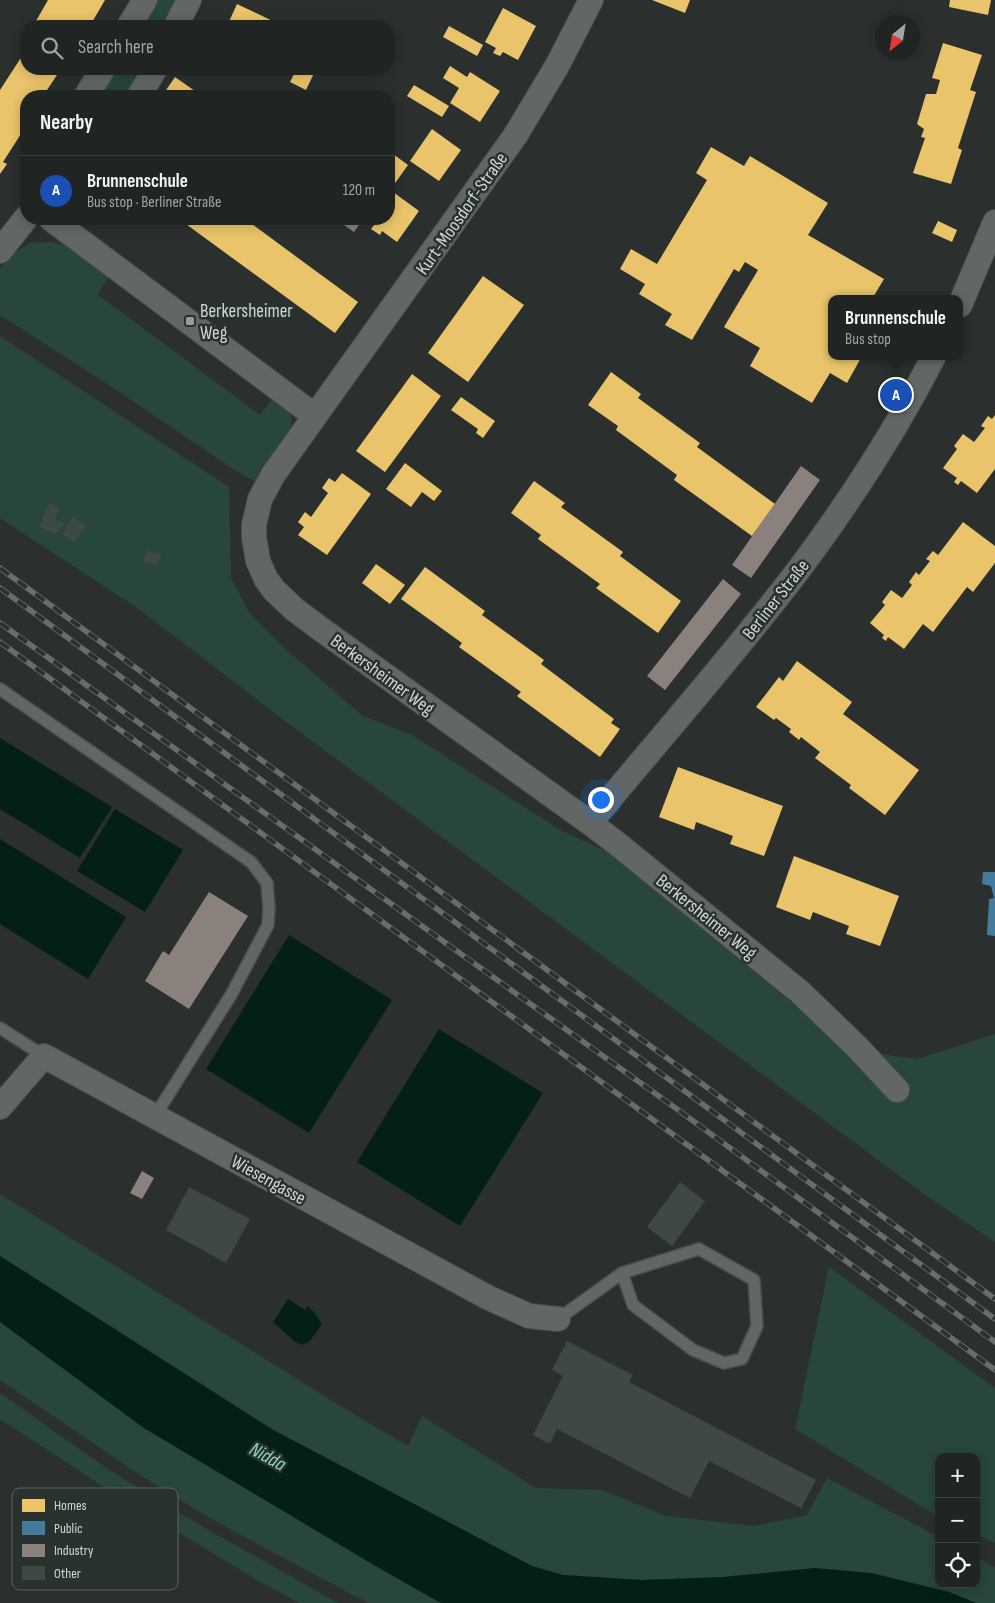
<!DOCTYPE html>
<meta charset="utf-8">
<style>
:root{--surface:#202422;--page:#2d302f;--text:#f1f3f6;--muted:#a2a4a5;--line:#3d4140;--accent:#969c99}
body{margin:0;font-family:"Sofia Sans Condensed",sans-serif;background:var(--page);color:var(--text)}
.controls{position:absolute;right:15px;bottom:15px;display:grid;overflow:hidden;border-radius:10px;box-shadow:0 2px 12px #0003}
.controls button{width:45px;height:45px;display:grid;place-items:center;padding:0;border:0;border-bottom:1px solid var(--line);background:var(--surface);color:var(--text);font:25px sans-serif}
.compass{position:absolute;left:875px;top:15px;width:45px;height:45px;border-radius:50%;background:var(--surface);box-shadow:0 2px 12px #0003;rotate:210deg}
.you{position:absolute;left:600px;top:799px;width:18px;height:18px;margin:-12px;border:4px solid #fff;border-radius:50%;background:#1a73e8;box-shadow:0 0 0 8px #1a73e833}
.badge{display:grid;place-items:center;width:32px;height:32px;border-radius:50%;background:var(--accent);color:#fff;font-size:16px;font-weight:700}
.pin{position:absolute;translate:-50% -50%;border:2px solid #fff;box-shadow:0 1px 5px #0006}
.popup{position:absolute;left:828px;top:295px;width:135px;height:65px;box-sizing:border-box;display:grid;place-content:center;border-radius:10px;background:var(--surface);filter:drop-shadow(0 1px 4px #0005);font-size:16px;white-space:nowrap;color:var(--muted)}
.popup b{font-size:19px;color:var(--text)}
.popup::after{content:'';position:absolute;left:50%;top:100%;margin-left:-10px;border:10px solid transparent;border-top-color:var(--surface)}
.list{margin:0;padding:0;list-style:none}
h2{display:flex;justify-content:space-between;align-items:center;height:65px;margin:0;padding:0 20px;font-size:21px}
h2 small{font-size:16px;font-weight:400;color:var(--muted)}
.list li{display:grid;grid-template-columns:32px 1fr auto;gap:15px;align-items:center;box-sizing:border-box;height:70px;padding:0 20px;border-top:1px solid var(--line)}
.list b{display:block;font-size:19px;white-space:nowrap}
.list p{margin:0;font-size:16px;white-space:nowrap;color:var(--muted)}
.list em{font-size:16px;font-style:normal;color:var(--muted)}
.icon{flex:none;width:28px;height:28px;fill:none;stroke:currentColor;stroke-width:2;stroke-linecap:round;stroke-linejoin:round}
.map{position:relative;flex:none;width:995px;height:1603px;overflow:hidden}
.search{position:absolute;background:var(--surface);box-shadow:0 2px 12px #0003;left:20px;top:20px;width:375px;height:55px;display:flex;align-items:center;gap:12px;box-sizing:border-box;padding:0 18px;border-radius:20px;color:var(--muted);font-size:19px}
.panel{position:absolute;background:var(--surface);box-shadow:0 2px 12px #0003;left:20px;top:90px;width:375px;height:135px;border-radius:20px}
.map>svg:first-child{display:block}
.green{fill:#28463b}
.water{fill:#042015}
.homes{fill:#e9c46a}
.public{fill:#457b9d}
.industry{fill:#8a817c}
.building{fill:#3e4945}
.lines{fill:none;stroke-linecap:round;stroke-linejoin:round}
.service-casing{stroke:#494d4c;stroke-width:14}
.minor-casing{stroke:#494d4c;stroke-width:26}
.service{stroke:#626765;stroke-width:11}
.minor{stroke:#626765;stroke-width:24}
.rail-casing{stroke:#6a6c6b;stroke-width:5.5}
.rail{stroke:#29322e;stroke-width:4;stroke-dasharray:11;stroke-linecap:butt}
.poi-dot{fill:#969c99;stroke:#29322e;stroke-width:2}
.labels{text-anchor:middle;stroke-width:5;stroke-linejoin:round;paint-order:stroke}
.street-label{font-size:19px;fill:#d0d6d3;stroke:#29322e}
.poi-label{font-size:19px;fill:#d0d6d3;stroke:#29322e;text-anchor:start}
.water-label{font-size:20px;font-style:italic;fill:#8ed9bb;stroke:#29322e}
.key{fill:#29322e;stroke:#5b6360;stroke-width:1}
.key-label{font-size:14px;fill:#d0d6d3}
</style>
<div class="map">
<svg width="995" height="1603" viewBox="0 0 995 1603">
<rect width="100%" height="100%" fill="#2b302e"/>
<path class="green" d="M158 0H176L162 26H142Z
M116 69H139L124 96H99Z
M50 242 70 246 112 273 97 294 260 415 275 395C288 407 295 412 290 431L256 482 233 469 112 387 0 315V268L14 253 30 243Z
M0 336 229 487 231 578 250 614 283 647 363 716 412 735 562 831 606 851 850 1050 917 1059 995 1034V1242L928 1197 281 718 140 610 0 518Z
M0 1194 347 1410 408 1446 422 1416 536 1488 602 1490 666 1516 754 1526 807 1515 827 1478 939 1537V1584H976V1557L995 1567V1603H976L949 1592 871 1573 642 1580 563 1575 532 1566 274 1430 0 1256Z
M829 1267 995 1388V1543L976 1534V1457H939V1517L795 1429Z
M0 1322 144 1428 379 1568 441 1603H368L213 1520 140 1475 0 1380Z
M0 1393 108 1469 184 1516 338 1603H299L257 1580 116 1495 0 1419Z"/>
<path class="water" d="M0 738 112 807 80 858 0 809Z
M115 809 183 850 145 912 77 871Z
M0 839 126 917 88 979 0 924Z
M289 935 392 1000 309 1133 206 1069Z
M439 1029 543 1093 460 1226 357 1162Z
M0 1256 273 1430 532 1566 563 1575 642 1580 722 1577 815 1568 871 1573 949 1592 976 1603H441L379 1568 144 1428 0 1322Z
M288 1299 305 1310 307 1306 314 1312 322 1324 310 1341 302 1345 295 1342 273 1322Z"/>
<path class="homes" d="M48 0H105L91 24 96 26H45L36 21Z
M652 0H690L685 13Z
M950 0H991L988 15 949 7Z
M237 4 281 25 284 26H227Z
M503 8 536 26 518 60 503 52 500 56 493 53 496 48 485 42Z
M449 26 483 45 477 56 443 37Z
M943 43 982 55 970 90 976 92 958 148 962 150 951 184 913 173 925 138 921 137 924 129 917 124 926 94H936L940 80 932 78Z
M24 53 26 54V69H49L57 75 43 96H26V126L3 162 7 164 0 174V90Z
M450 66 467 77 470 72 500 91 480 122 450 103 459 88 443 78Z
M284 69H316L306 90 290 82 294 74Z
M175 77 202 96H162Z
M414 85 449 106 442 117 407 96Z
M432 129 461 150 439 181 410 161Z
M711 147 744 166 750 156 828 203 808 235 884 279 872 299H832V356H862L847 383 830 373 812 403 750 366 760 348 724 327 758 270 745 262 739 272 734 269 692 340 665 325 672 314 639 294 645 284 620 269 631 249 657 264 707 180 696 173Z
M389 151 408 165 393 186 389 183Z
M389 189 419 211 397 242 382 231 380 235 371 229 374 225 364 219H389Z
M179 219H245L358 302 335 333Z
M938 221 957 230 952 242 932 233Z
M483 276 524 305 468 382 428 353Z
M611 372 641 394 638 398 700 443 697 447 775 504 752 536 674 480 677 475 616 430 618 426 588 405Z
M412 374 441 396 385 472 356 451Z
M461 397 495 421 483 438 476 433 478 429 451 410Z
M995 415V469L977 493 961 481 958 485 954 482 957 478 943 468 957 449 954 446 963 434 974 442 985 428 981 426 988 416 992 419Z
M405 463 442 491 434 501 422 492 411 507 386 489Z
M342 473 371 494 327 555 298 535 304 527 298 522 305 512 311 517 328 493 322 488 329 478 335 482Z
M534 481 565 503 561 507 623 552 620 556 681 601 658 633 596 588 600 584 538 539 541 535 511 513Z
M963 522 995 546V563L973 592 967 587 933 632 923 624 904 649 888 637 886 641 882 638 884 635 870 623 885 605 882 602 891 590 902 598 912 585 909 582 916 572 919 575 930 561 926 559 933 551 938 555Z
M376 564 405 585 390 604 362 583Z
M425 567 485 611 482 615 544 660 541 664 614 719 611 723 620 729 600 757 517 696 521 692 459 647 462 643 401 599Z
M797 661 852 702 843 714 919 770 885 815 849 788 851 785 815 758 820 752 801 737 799 740 789 732 791 729 776 718 774 720 756 707 779 677 783 681Z
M678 767 783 806 764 856 730 844 733 836 696 822 694 830 659 817Z
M794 856 899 896 880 946 846 934 849 926 813 912 810 920 776 907Z"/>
<path class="public" d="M983 872H995V936L987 935 989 899 994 898 991 886 982 884Z"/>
<path class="industry" d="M335 219H363L354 232Z
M801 466 820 480 751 578 732 565Z
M723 579 741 594 665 690 647 676Z
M209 892 248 916 189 1009 145 981 163 951 169 955Z
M142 1171 154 1178 142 1199 130 1193Z"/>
<path class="building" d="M49 503 60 508 55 519 65 523 56 534 39 527Z
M73 517 86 526 74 542 62 534Z
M148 550 162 555 157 566 143 561Z
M680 1182 705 1201 672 1246 647 1227Z
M189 1187 250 1219 226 1263 166 1230Z
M567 1341 633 1375 629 1382 816 1480 801 1508 709 1461 690 1498 557 1429 550 1444 533 1435 563 1376 552 1370Z"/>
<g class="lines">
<g class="service-casing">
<path id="service" d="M0 689 251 862 267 883 269 908 268 925 231 995 155 1116
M0 1028 44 1056
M558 1319 622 1273 699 1249 754 1280 757 1326 742 1359 724 1363 693 1350 633 1305 622 1273"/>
</g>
<g class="minor-casing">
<path id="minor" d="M129 26 145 0
M176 26 189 0
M86 96 103 69
M139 96 155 69
M51 219 315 416 273 475 260 499 254 525V537L258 561 266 579 274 590 294 609 318 627 590 823 615 842 800 992 858 1048 897 1090
M0 251 26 218
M960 305 995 222
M315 416 515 136 557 66 591 0
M590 823C660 738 734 655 800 568 850 501 896 430 934 356
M0 1107 44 1056 487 1297 529 1316 558 1319"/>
</g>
<use href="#service" class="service"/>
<use href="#minor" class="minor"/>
<g class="rail-casing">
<path id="rail" d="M0 568 995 1299
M0 588 995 1319
M0 623 681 1112 995 1342
M0 642 995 1370"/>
</g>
<use href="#rail" class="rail"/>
</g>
<rect class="poi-dot" x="185" y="316" width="10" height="10" rx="2.5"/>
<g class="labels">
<g class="street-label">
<text transform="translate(461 213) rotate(-55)" y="7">Kurt-Moosdorf-Straße</text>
<text transform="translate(775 599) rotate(-52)" y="7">Berliner Straße</text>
<text transform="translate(383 674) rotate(36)" y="7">Berkersheimer Weg</text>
<text transform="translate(707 916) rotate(39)" y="7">Berkersheimer Weg</text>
<text transform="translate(269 1179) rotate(29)" y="7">Wiesengasse</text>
</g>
<g class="poi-label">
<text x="200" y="317">Berkersheimer<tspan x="200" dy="22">Weg</tspan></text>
</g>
<g class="water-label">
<text transform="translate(268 1456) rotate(29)" y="7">Nidda</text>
</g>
</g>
<rect x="12" y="1488" width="166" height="102" rx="8" class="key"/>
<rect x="22" y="1499" width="23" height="13" fill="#e9c46a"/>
<rect x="22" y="1521" width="23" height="14" fill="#457b9d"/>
<rect x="22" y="1544" width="23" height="13" fill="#8a817c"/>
<rect x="22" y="1566" width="23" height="14" fill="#3e4945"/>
<g class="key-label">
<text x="54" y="1510">Homes</text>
<text x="54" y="1533">Public</text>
<text x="54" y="1555">Industry</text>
<text x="54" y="1578">Other</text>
</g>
</svg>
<div class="controls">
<button>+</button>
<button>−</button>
<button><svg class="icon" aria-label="locate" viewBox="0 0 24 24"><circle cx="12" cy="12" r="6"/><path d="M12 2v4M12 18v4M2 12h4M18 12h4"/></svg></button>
</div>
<svg class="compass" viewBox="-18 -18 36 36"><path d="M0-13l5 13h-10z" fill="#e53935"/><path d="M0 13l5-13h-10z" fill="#a2a4a5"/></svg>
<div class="you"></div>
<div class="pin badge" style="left:896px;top:395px;background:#1a4fb4">A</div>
<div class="popup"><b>Brunnenschule</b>Bus stop</div>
<div class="search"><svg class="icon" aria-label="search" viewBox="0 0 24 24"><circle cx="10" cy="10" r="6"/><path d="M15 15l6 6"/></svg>Search here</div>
<section class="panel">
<h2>Nearby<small></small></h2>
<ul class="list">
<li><span class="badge" style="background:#1a4fb4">A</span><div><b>Brunnenschule</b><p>Bus stop · Berliner Straße</p></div><em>120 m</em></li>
</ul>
</section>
</div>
